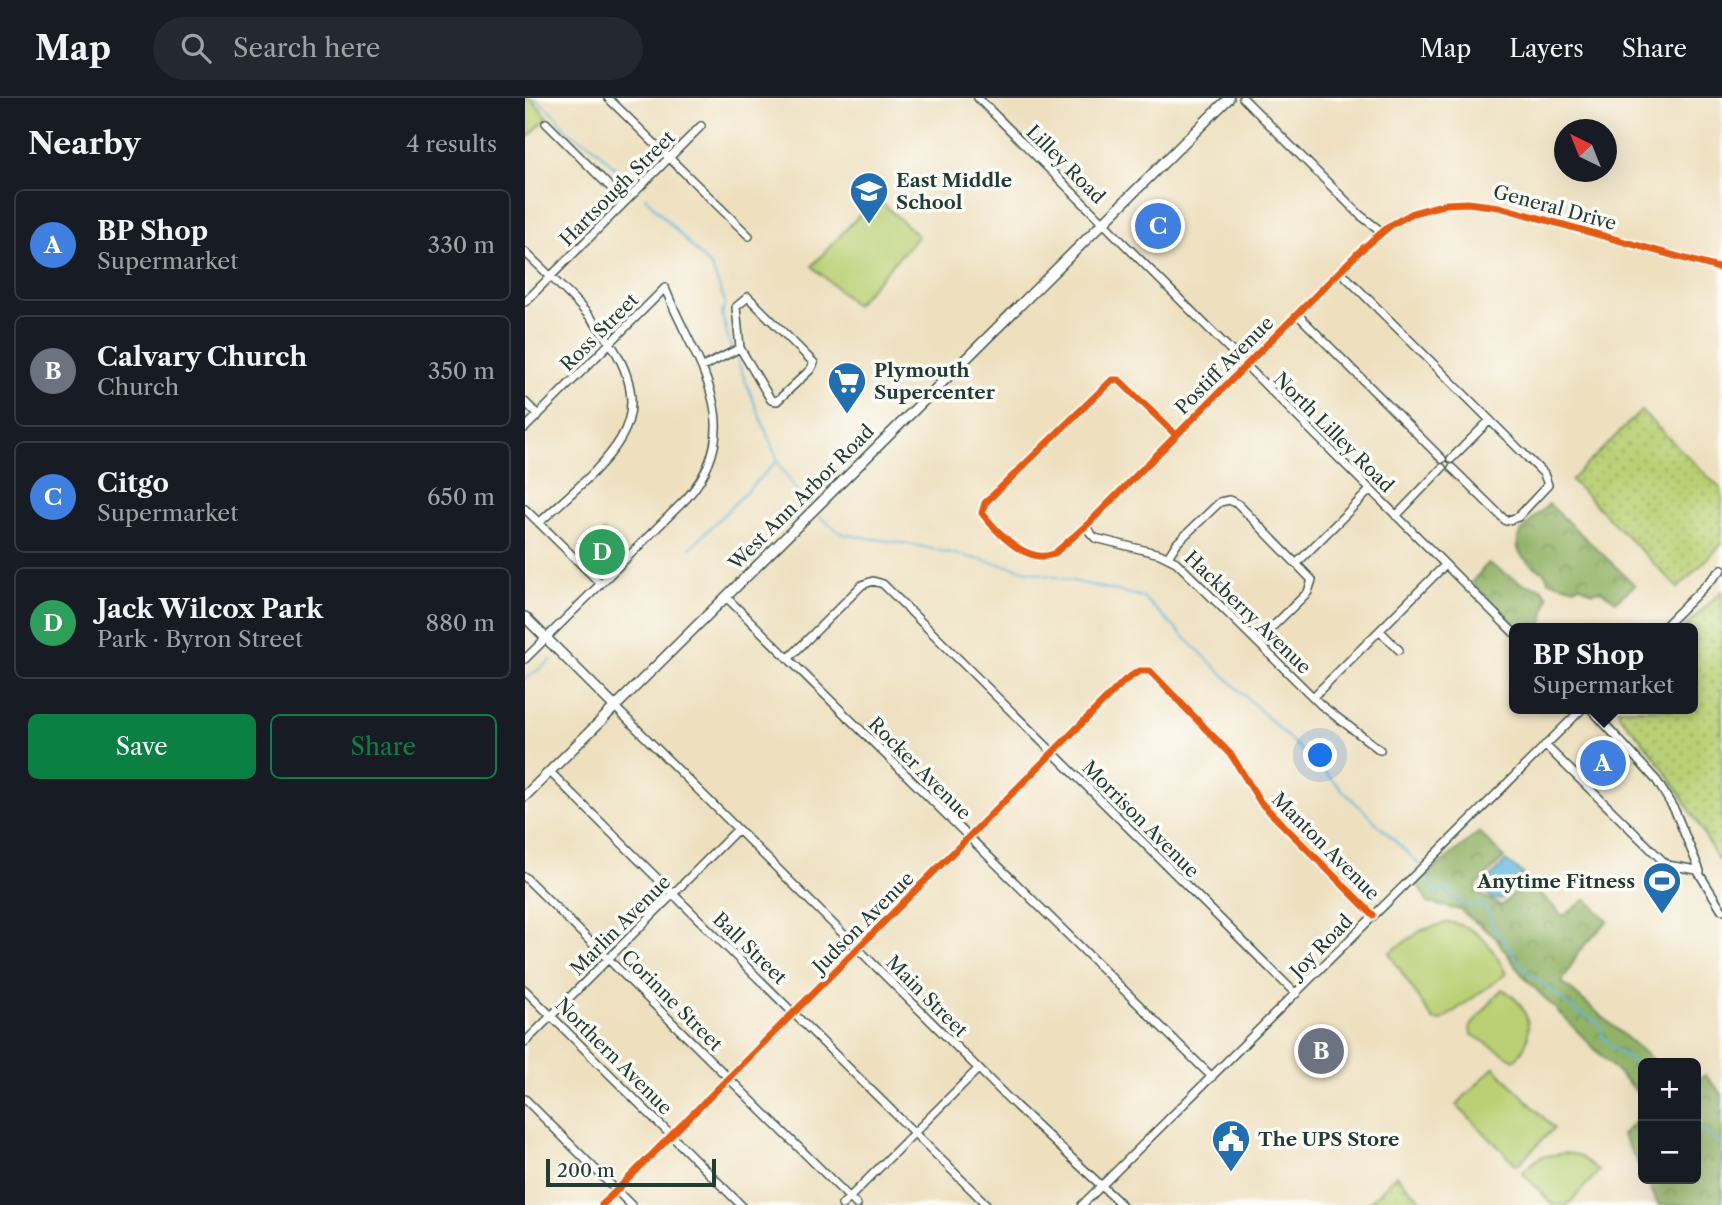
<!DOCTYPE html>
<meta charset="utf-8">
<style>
:root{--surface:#171b24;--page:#242831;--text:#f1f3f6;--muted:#9ea1a6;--line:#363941;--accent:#0b8043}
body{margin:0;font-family:"Libre Caslon Text",serif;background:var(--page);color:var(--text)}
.controls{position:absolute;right:21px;bottom:21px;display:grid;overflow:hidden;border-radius:10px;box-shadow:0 7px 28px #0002}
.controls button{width:63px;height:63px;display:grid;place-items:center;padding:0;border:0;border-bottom:2px solid var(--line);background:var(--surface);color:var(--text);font:35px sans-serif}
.compass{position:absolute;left:1029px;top:21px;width:63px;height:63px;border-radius:50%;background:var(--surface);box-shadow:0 7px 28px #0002;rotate:317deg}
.scale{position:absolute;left:21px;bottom:18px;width:170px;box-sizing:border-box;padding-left:7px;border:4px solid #1f3d34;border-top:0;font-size:19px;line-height:24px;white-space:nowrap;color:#1f3d34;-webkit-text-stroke:5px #fdfcf7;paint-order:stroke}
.you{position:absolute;left:796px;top:658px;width:24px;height:24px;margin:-18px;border:5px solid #fff;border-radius:50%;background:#1a73e8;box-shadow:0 0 0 10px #1a73e833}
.badge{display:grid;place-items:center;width:46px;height:46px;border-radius:50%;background:var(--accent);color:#fff;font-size:23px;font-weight:700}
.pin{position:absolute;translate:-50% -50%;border:4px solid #fff;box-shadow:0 2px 7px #0006}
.popup{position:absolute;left:984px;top:525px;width:189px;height:91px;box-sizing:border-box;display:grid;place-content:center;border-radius:10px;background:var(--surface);filter:drop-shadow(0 2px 5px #0005);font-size:23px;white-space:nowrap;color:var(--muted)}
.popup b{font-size:26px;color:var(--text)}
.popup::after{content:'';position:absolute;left:50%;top:100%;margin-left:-14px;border:14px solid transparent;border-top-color:var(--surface)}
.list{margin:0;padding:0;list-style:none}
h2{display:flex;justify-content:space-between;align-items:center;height:91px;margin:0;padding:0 28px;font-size:30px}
h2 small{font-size:23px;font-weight:400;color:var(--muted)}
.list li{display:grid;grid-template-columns:46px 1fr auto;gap:21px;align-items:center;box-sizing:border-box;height:112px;margin:0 14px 14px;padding:0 14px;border:2px solid var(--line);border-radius:10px}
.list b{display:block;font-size:26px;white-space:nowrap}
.list p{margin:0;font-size:23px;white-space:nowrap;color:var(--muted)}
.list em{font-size:23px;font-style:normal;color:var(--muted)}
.actions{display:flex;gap:14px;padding:21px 28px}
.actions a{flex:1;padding:16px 0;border:2px solid var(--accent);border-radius:10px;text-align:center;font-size:24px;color:var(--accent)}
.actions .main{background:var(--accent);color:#fff}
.icon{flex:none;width:38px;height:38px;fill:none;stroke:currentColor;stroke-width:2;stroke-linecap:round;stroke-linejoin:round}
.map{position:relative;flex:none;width:1197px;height:1107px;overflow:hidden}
header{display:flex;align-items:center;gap:42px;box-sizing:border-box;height:98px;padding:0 35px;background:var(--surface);border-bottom:2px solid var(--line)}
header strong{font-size:33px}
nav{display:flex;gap:38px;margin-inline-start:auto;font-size:24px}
.search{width:490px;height:63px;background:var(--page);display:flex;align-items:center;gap:18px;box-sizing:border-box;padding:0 24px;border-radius:38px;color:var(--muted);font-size:26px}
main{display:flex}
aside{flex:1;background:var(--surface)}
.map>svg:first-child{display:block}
.grass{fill:url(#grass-dots);stroke:#6c8654;stroke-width:2}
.forest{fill:url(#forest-crowns);stroke:#58784d;stroke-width:2}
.park{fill:#b9d075;stroke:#6c8654;stroke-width:2}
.water{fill:#5fb7dc;stroke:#3f7a88;stroke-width:2}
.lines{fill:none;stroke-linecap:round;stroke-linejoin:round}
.stream{stroke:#5fb7dc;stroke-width:2}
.minor-casing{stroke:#3e5549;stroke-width:10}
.major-casing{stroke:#3e5549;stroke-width:12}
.minor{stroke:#fff;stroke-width:7}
.major{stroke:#fff;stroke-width:9}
.cycleway-casing{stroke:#fdfcf7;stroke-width:11}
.cycleway{stroke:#e8590c;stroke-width:7}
.labels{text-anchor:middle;stroke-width:7;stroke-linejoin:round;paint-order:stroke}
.street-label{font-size:19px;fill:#1f3d34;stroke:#fdfcf7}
.poi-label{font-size:19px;font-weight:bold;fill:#1f3d34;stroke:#fdfcf7;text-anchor:start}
</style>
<header>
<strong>Map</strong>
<div class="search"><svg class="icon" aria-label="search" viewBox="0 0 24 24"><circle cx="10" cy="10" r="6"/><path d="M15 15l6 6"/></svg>Search here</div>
<nav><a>Map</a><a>Layers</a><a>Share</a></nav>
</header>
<main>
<aside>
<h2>Nearby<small>4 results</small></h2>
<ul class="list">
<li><span class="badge" style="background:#3f7fe0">A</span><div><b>BP Shop</b><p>Supermarket</p></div><em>330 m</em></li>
<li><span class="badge" style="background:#6b7280">B</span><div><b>Calvary Church</b><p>Church</p></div><em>350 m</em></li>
<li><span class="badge" style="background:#3f7fe0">C</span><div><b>Citgo</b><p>Supermarket</p></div><em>650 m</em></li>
<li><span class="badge" style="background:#2e9e5b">D</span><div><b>Jack Wilcox Park</b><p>Park · Byron Street</p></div><em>880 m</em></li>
</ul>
<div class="actions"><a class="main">Save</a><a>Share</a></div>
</aside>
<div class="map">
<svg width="1197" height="1107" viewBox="0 0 1197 1107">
<defs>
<pattern id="grass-dots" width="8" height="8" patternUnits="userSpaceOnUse" patternTransform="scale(1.75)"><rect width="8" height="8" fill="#b9d075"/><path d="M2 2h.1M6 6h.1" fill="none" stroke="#96aa61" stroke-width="1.8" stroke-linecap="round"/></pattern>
<pattern id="forest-crowns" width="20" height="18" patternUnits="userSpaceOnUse" patternTransform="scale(1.75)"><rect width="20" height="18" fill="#92b266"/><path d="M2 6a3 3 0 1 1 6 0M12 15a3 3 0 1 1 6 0" fill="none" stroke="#779255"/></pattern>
</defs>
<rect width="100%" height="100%" fill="#fdfcf7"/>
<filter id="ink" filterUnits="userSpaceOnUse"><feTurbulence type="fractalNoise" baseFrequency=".0143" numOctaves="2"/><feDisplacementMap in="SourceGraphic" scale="14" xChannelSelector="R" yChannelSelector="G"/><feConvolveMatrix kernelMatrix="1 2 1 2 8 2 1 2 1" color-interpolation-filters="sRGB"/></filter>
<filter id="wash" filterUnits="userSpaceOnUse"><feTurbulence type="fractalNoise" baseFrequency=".00686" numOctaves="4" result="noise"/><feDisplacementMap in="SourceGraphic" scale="28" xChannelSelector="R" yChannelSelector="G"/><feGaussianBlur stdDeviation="1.57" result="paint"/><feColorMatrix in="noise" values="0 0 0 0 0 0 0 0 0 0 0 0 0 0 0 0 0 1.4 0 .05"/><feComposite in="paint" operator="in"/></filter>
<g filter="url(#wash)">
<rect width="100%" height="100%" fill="#eee0bf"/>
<path class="grass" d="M1116 313 1197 392V446L1153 490 1046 382Z
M1197 493V758L1193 762C1164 708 1137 661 1094 617V611H1167V530H1159Z
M871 1077 901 1107H842Z"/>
<path class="forest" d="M1024 406 1110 487 1091 503 1075 492 1067 494 1054 487 1050 490 1024 483 1018 473C1010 470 1005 466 999 460 979 440 1010 420 1024 406Z
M963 465 998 486 1016 490 1023 498 1017 530H992L947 484Z
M954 734 979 760 951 788 954 796 976 808 1002 783 1038 818 1061 801 1083 823 1055 852 1037 884 1131 965H1118V1000L998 878 970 839 935 812 903 805 892 785Z
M1180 977 1197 996V1107H1133L1122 1081H1171V983Z
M1118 1015V1075L1097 1037Z"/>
<path class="park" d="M0 0H5L23 19 0 42Z
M351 99 393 138 330 207 287 168Z
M79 434 97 452 75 474 57 455Z
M924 824C954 829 969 850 981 876L916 923 908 922 864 855 897 832Z
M977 891C1004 905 1014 940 989 962L946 936 945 929Z
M969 969 1029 1030 992 1067 931 1007Z
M1040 1055 1053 1057 1074 1073 1043 1107H1028L997 1074 1015 1059Z"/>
<path class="water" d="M981 763 998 776 997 780 976 802 968 801 956 790Z"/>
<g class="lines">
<path class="stream" d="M10 0 29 16 43 34 68 48 104 84
M120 99 187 170 200 204 197 217 206 250
M210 257 255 368 278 402
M295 419 317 436 390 447 618 499 895 767
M165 450 253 362
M0 581 27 562
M899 771 911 794 923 790 936 805 961 809 969 831 975 836 998 870 1055 916 1073 924 1079 941 1118 973
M1171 1027 1197 1048"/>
</g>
</g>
<g filter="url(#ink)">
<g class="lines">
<g class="minor-casing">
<path id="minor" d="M83 0 224 138
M453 0 989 535
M718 0 835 117 857 134
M21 25 100 104
M0 154C43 197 137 270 96 340 79 370 39 401 14 425
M815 173 1019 376 1023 387 993 419 981 423 927 370
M223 199 289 265 285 272 252 303 246 302 215 250 211 209Z
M0 204 176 28
M772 216 917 361
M178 269 215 250
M0 304 13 317
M0 330 140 190C169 263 226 326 162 400L0 561
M651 337 594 282H587L460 405 457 415C472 434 501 467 529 456L564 425 835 153 866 127 888 115 921 106 943 105 974 109 1197 171
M926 361 965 322
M0 411 75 485
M871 418 917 370
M563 425V432L570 440 635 456 651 464 796 607 855 652
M643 459 652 445 695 404 704 402 713 406 787 482 783 494 732 544
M772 465 845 392
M201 499 687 979
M1138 530 1197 471
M855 533 874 552
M263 561 337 487 348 483 358 486 771 896
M788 599 920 467
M90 609 491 1008 597 1107
M1066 611 1132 683 1150 713 1175 773
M1020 647 1142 767 1172 772 1197 812
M25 674 462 1107
M0 779 332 1107
M0 892 216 1107
M0 944 212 732
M0 1001 106 1107
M77 1107 599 583 614 573H625L707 658 736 705 848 817
M317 1107 453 971
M557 1107 1057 611"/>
</g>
<g class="major-casing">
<path id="major" d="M0 519 90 609
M0 698 704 0"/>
</g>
<use href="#minor" class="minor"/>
<use href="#major" class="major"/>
<g class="cycleway-casing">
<path id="cycleway" d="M651 337 594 282H587L460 405 457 415C472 434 501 467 529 456L564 425 835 153 866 127 888 115 921 106 943 105 974 109 1197 171
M77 1107 599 583 614 573H625L707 658 736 705 848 817"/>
</g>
<use href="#cycleway" class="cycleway"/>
</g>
</g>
<defs>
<g id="school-pin" transform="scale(2.0125)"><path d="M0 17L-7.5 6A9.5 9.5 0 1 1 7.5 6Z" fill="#1f6fb2" stroke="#fdfcf7"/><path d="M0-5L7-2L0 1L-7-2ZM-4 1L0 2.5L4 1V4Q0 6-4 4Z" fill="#fff"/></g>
<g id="supermarket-pin" transform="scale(2.0125)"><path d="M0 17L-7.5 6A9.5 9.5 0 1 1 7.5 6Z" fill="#1f6fb2" stroke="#fdfcf7"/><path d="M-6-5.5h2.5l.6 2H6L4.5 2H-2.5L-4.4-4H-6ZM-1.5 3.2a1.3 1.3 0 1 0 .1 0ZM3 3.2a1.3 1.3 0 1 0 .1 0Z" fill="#fff"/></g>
<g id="stadium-pin" transform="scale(2.0125)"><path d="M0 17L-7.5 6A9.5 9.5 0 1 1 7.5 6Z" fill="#1f6fb2" stroke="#fdfcf7"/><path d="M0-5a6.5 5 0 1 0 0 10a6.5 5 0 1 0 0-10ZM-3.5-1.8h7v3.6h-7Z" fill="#fff"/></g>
<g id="civic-pin" transform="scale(2.0125)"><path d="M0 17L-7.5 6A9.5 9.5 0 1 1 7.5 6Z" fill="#1f6fb2" stroke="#fdfcf7"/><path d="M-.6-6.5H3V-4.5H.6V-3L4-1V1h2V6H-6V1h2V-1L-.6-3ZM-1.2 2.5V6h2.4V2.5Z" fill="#fff"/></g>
</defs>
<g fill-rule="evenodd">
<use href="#school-pin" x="344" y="93"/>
<use href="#supermarket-pin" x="322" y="283"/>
<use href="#stadium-pin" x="1137" y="783"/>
<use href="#civic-pin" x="706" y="1041"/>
</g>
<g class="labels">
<g class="street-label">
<text transform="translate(541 66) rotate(45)" y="7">Lilley Road</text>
<text transform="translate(92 90) rotate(-45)" y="7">Hartsough Street</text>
<text transform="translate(1030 109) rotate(15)" y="7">General Drive</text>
<text transform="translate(74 234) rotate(-45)" y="7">Ross Street</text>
<text transform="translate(699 267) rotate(-45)" y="7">Postiff Avenue</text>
<text transform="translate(809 334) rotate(45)" y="7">North Lilley Road</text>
<text transform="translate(276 399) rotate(-45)" y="7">West Ann Arbor Road</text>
<text transform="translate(723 514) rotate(44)" y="7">Hackberry Avenue</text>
<text transform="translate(395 670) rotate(45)" y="7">Rocker Avenue</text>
<text transform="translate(616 721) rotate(45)" y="7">Morrison Avenue</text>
<text transform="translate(801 748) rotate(45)" y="7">Manton Avenue</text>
<text transform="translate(338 824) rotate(-45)" y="7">Judson Avenue</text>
<text transform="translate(95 827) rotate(-45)" y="7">Marlin Avenue</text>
<text transform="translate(796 848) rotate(-46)" y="7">Joy Road</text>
<text transform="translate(225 850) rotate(44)" y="7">Ball Street</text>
<text transform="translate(402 898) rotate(45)" y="7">Main Street</text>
<text transform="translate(147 902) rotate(45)" y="7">Corinne Street</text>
<text transform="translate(89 958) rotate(45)" y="7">Northern Avenue</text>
</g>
<g class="poi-label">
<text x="371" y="89">East Middle<tspan x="371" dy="22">School</tspan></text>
<text x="349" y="279">Plymouth<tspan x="349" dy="22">Supercenter</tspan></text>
<text x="1110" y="790" text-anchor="end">Anytime Fitness</text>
<text x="733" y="1048">The UPS Store</text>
</g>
</g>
</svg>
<div class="controls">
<button>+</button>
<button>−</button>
</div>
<svg class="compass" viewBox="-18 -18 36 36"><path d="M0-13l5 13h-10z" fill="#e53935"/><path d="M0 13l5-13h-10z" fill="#9ea1a6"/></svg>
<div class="scale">200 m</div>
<div class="you"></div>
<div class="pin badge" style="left:1078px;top:665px;background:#3f7fe0">A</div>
<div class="popup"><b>BP Shop</b>Supermarket</div>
<div class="pin badge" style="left:796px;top:953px;background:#6b7280">B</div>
<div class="pin badge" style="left:633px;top:128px;background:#3f7fe0">C</div>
<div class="pin badge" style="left:77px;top:454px;background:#2e9e5b">D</div>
</div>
</main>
